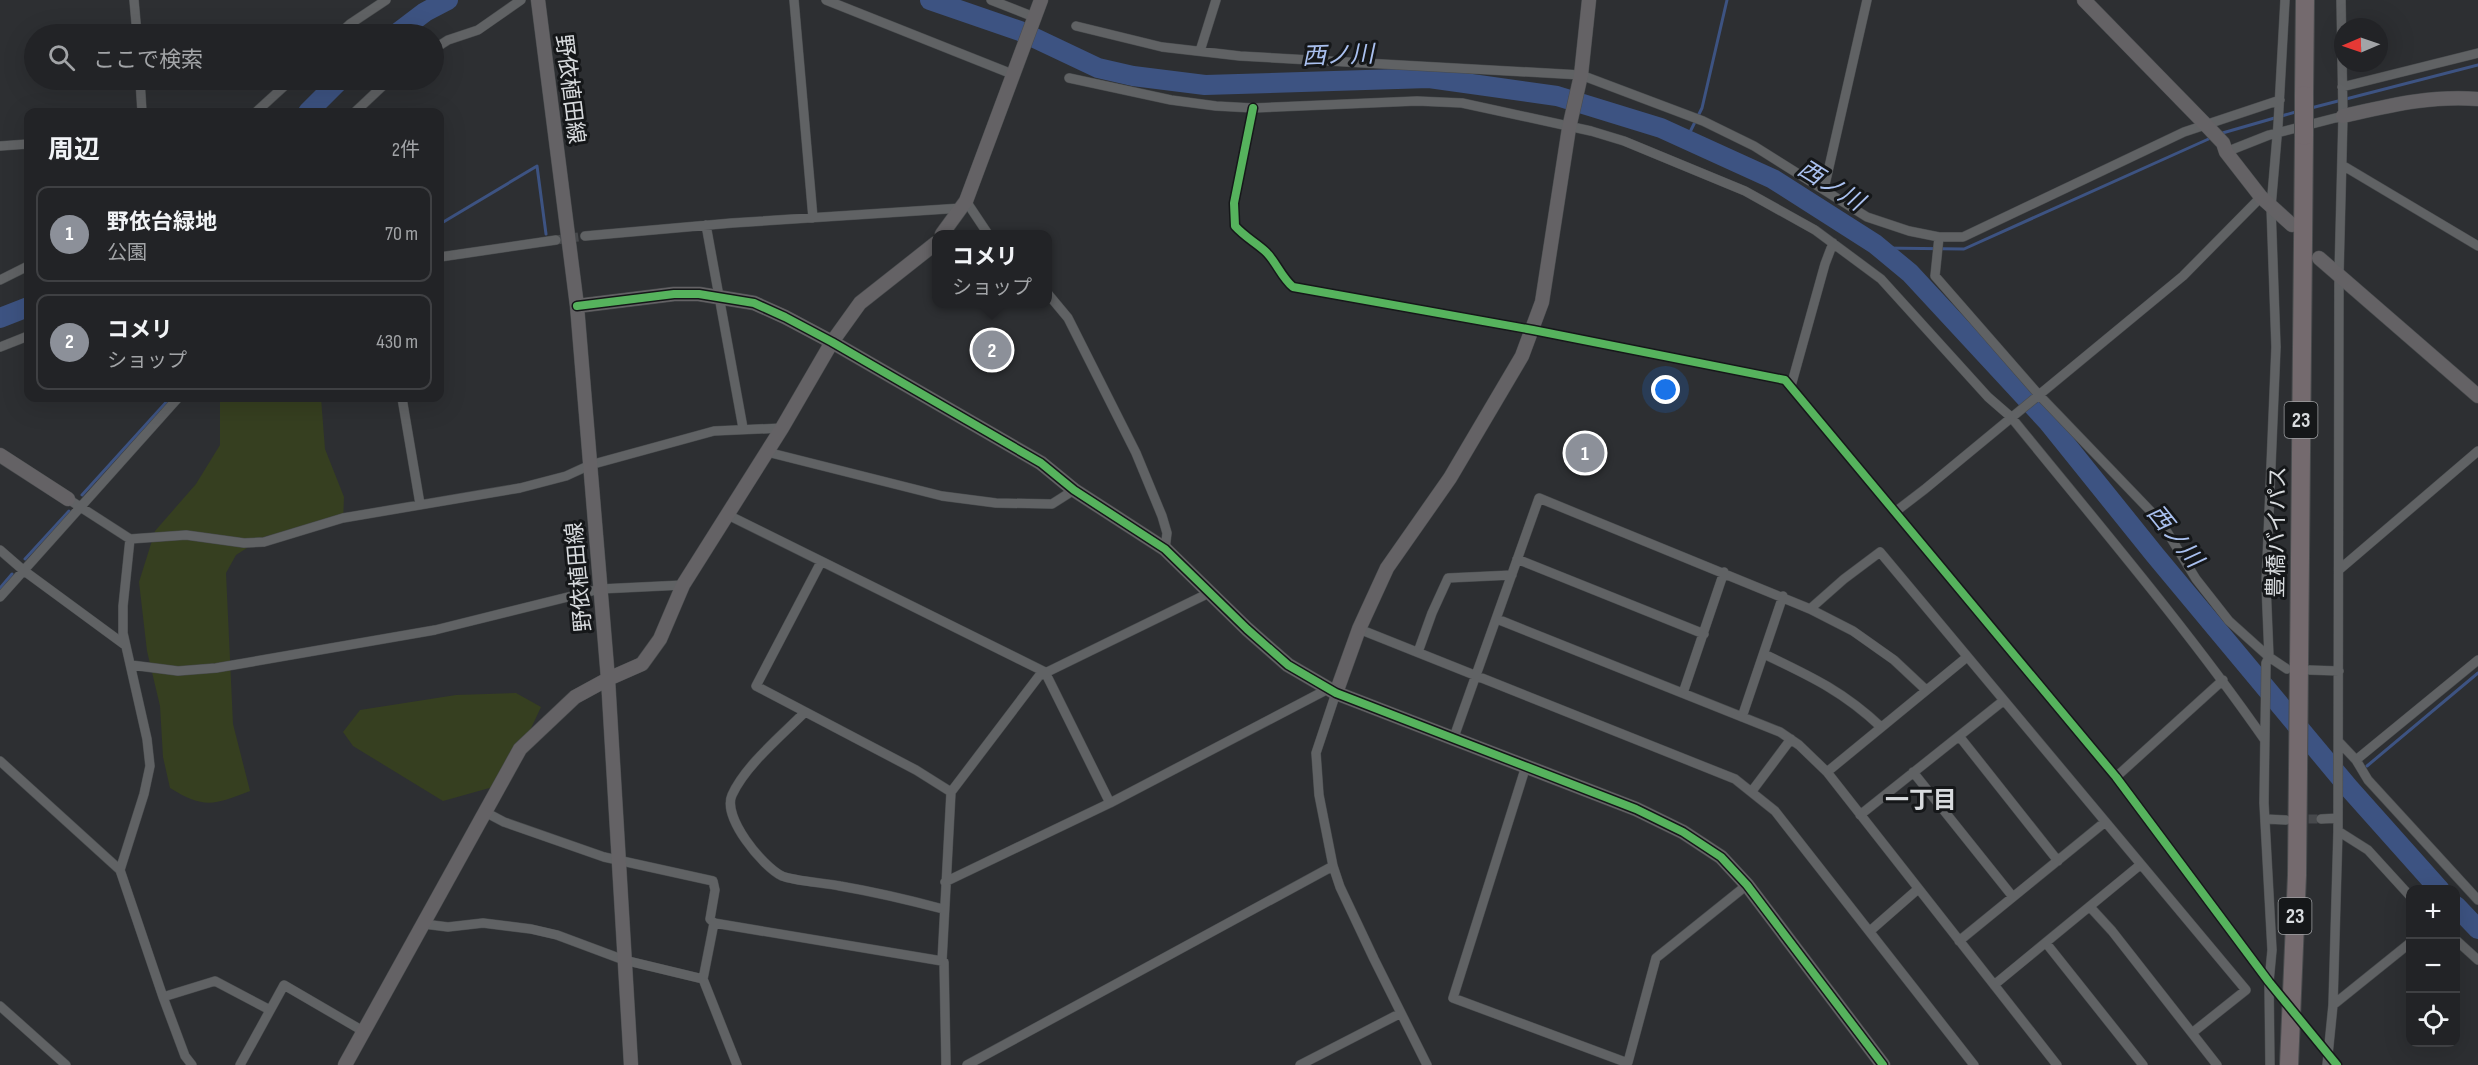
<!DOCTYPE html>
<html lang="ja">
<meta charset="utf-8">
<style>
:root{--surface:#222326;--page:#2a2b2e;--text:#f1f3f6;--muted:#a2a4a7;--line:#3f4043;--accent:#8c9099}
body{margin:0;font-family:"Sofia Sans Condensed","Noto Sans JP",sans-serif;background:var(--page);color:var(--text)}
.controls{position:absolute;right:18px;bottom:18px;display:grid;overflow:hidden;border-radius:12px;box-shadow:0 6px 24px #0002}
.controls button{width:54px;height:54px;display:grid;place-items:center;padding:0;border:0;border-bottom:2px solid var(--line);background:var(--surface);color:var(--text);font:30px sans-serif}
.compass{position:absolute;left:2334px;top:18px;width:54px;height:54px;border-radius:50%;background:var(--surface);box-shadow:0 6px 24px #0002;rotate:268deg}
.you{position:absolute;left:1666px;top:390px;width:21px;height:21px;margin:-15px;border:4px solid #fff;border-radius:50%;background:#1a73e8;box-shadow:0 0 0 9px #1a73e833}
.badge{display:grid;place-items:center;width:39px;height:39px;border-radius:50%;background:var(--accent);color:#fff;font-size:20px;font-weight:700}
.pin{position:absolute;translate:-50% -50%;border:3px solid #fff;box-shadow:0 2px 6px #0006}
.popup{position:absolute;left:932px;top:230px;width:120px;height:78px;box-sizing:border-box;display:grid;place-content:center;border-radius:12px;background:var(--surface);filter:drop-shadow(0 2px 4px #0005);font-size:20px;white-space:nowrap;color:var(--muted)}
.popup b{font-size:22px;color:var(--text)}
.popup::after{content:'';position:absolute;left:50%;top:100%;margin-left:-12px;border:12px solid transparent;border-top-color:var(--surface)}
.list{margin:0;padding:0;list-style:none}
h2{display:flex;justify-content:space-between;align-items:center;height:78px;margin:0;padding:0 24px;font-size:26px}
h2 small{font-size:20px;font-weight:400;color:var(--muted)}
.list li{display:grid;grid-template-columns:39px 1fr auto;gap:18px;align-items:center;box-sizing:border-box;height:96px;margin:0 12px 12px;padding:0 12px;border:2px solid var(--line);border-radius:12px}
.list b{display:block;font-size:22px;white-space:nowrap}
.list p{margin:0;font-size:20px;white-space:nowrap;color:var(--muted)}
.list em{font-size:20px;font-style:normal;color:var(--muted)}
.icon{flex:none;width:33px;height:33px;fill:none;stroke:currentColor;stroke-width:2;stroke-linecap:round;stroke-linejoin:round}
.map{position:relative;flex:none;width:2478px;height:1065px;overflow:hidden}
.search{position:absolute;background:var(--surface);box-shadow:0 6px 24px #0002;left:24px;top:24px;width:420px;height:66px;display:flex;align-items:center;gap:15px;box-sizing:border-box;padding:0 21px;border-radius:33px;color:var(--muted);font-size:22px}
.panel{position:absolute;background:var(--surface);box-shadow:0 6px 24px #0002;left:24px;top:108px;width:420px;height:294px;border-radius:12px}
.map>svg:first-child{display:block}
.green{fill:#363f20}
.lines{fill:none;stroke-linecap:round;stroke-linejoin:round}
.stream{stroke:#3d5382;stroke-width:3}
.river{stroke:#3d5382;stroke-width:20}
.street-tunnel{stroke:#47494c;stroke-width:9;stroke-dasharray:9 4.5;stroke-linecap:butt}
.street-casing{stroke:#484b4d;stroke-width:10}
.secondary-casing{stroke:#484b4d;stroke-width:15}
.highway-casing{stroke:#484b4d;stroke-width:20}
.street{stroke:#606264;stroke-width:9}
.secondary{stroke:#646265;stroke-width:14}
.highway{stroke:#746a6e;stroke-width:18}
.highway-bridge-casing{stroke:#484b4d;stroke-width:20;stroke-linecap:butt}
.highway-bridge{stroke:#746a6e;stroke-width:18}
.cycleway-casing{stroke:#151719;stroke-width:11}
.cycleway{stroke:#56b35d;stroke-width:8}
.labels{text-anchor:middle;stroke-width:6;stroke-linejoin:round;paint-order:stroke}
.shield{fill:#151719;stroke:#9ea0a3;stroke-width:1.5}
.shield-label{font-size:21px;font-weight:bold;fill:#d8dbde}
.street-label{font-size:22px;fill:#d8dbde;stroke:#151719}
.water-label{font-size:24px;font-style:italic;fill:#aac1f0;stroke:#151719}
.neighbourhood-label{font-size:24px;font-weight:bold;fill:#d8dbde;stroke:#151719}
</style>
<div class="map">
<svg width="2478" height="1065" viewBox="0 0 2478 1065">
<rect width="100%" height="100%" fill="#2d2f32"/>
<path class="green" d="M220 398H321L325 449 344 497 343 522 266 536 236 555 226 573 233 724 250 791C214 805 204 809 170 788L163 757 160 706 147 651 139 582 155 531 196 484 220 445Z
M516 693 541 707 526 739 493 787 443 801 353 746 343 732 360 710 456 695Z"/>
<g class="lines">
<path class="stream" d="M2311 108 2478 65
M2219 134 2299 111
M1687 138 1702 108 1727 0
M440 224 537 166 546 234
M1881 248 1964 249 2213 137
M82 495 170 398
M25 559 69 511
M0 588 12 574
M2367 766 2478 673"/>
<path class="river" d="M930 0 1020 31 1098 68 1133 76 1205 85 1429 78 1557 96 1661 128 1773 179 1875 244 1910 273 2048 422 2155 555 2349 788 2440 890
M396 34 425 12 448 0
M308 112 340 80
M0 318 28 307
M2456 906 2478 929"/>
<path class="street-tunnel" d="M556 240 585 236
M2295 819H2321
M2269 982 2328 1055"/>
<g class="street-casing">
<path id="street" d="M134 0 137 34
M794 0 813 218
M826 0 1012 74
M991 0 1034 17
M1076 26 1162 47 1240 56 1581 75 1703 121 1754 146 1867 217 1909 231 1939 237H1963L2184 132 2280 100
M339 34 350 24 386 0
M434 49 448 40 478 30 521 0
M1200 51 1216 0
M1069 78 1171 100 1216 106 1253 108 1417 101 1462 103 1591 131 1624 141 1745 191 1815 230 1881 279 1988 397 2011 417C2097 523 2186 627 2264 739
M140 80 142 112
M2342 87 2478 53
M1253 108 1234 203 1235 226C1245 237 1255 242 1265 251 1276 261 1281 277 1293 287L1533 330 1785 380 2116 777 2269 982
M256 112 291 80
M355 112 389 80
M0 146 28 144
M2226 152 2269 135 2343 116
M2342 165 2478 246
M1824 189 1867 0
M966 201 988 234
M706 225 743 428
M585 236 732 223 962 208
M1939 237 1935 276 2039 395 2161 522 2196 579 2229 621 2269 657 2287 669
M440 257 556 240
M0 280 28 266
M1048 294 1068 318 1136 453 1162 516 1167 533 1165 549
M0 347 28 336
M1791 386 1825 264 1833 243
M402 398 420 504
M767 452 942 496 996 503 1052 504 1074 490
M68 499 130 539 186 535 244 543 264 542 343 518 520 488 566 476 590 465 714 431 782 428
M1895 512 1925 489 2183 276 2261 197
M728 515 1045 672 1110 803
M0 550 23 570 125 645
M1517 559 1704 634
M821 562 756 686 916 770 951 792
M2340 569 2478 451
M0 597 178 398
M1810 609 1844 579 1880 552 2246 990 2192 1033
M1497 619 1780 732 1799 745 1827 772 2057 1065
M1359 629 1735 779 1775 811 1974 1065
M1418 652 1432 613 1448 578 1512 575
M1764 654C1810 676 1843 691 1881 727
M131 665 178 671 216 668 435 630 600 589 683 585
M2309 670 2339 671
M1336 693 1316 753 1319 795 1333 866 1340 887 1374 959 1427 1065
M1683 693 1724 572
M804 713C781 736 745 766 732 795 722 817 762 866 782 876 794 881 826 883 840 886 875 892 909 900 943 909
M1742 717 1783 596
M1959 736 2058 861
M1454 737 1539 498 1810 609 1853 631 1894 660 1926 690
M2339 742 2356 760 2368 780 2478 900
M2356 760 2478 660
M0 761 120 870 163 997 185 1056 192 1065
M1526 766 1453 998 1625 1062
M1827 772 1967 657
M1913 772 2013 897
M2116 777 2223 680
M1752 791 1791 739
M485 812 504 822 604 857 713 881 715 890 710 919 714 923 703 979 737 1065
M1860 815 2003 701
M2265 819 2286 820
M2321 819 2338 818
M2338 831 2368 850 2410 896
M120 870 144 794 150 766 147 739 123 633V606L130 539
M945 882 1110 803 1328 689
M2090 907 2112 931 2217 1065
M714 923 942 961
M424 924 448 927 483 923 531 929 557 935 624 960 703 979
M1870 931 1918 889
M2456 940 2478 960
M1959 941 2105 822
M2046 943 2143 1065
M1994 985 2140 865
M163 997 215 981 270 1010
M2333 1005 2410 943
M0 1006 66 1065
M2328 1055 2337 1065
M1625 1063 1628 1062 1656 958 1747 885
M240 1065 284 985 363 1031
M946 1065 944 962 942 961 951 792 1039 676 1209 593
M967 1065 1333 866
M1300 1065 1401 1013
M2270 1065 2269 982 2272 950 2264 803 2266 663 2269 657 2266 584 2276 347 2271 207 2278 125 2285 0
M2327 1065 2333 1005 2338 831 2339 274 2343 116 2341 0"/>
</g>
<g class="secondary-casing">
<path id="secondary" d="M2084 0 2205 124 2223 143 2226 152 2261 197 2292 225
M2343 116C2388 106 2431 95 2478 99
M942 234 966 201 1041 0
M2319 258 2478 396
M577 306 674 294H699L754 303 785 317 832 342 1041 463 1074 490 1165 549 1247 629 1288 665 1336 693 1636 809 1683 832 1721 857 1747 885 1883 1065
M0 455 68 499
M1336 693 1359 629 1387 568 1450 478 1522 356 1542 302 1569 128 1581 75 1589 0
M345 1065 520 749 575 697 608 679 577 306 538 0
M631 1065 608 679 642 664 660 639 683 585 782 428 832 342 860 303 936 243"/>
</g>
<g class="highway-casing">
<path id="highway" d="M2304 95 2305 0
M2289 1065 2297 875 2304 136"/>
</g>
<use href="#street" class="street"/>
<use href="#secondary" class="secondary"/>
<use href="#highway" class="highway"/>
<g class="highway-bridge-casing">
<path id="highway-bridge" d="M2304 136V95"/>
</g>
<use href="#highway-bridge" class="highway-bridge"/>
<g class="cycleway-casing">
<path id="cycleway" d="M1253 108 1234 203 1235 226C1245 237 1255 242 1265 251 1276 261 1281 277 1293 287L1533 330 1785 380 2116 777 2269 982 2337 1065
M577 306 674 294H699L754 303 785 317 832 342 1041 463 1074 490 1165 549 1247 629 1288 665 1336 693 1636 809 1683 832 1721 857 1747 885 1883 1065"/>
</g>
<use href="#cycleway" class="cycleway"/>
</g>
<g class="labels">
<g class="shield">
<rect x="2284.5" y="402" width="33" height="36" rx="4.5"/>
<rect x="2278.5" y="898" width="33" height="36" rx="4.5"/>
</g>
<g class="shield-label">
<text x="2301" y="427">23</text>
<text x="2295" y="923">23</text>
</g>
<g class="street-label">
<text transform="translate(571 89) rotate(83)" y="8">野依植田線</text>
<text transform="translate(2276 532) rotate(-89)" y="8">豊橋バイパス</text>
<text transform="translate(578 577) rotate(-95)" y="8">野依植田線</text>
</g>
<g class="water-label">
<text transform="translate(1338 55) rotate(-2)" y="8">西ノ川</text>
<text transform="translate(1831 185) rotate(32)" y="8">西ノ川</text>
<text transform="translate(2175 536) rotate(51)" y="8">西ノ川</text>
</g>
<g class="neighbourhood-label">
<text x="1921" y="808">一丁目</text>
</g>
</g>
</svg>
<div class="controls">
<button>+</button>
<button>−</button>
<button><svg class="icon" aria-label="locate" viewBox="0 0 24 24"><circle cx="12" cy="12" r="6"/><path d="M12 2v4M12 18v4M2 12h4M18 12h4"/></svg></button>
</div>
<svg class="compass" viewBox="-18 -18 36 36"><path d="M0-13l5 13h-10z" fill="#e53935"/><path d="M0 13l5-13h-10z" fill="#a2a4a7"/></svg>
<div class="you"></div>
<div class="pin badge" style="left:1585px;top:453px">1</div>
<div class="pin badge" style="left:992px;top:350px">2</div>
<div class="popup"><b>コメリ</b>ショップ</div>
<div class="search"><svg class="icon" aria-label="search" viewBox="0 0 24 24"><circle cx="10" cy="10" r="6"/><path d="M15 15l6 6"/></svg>ここで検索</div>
<section class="panel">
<h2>周辺<small>2件</small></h2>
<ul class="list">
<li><span class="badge">1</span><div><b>野依台緑地</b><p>公園</p></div><em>70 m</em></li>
<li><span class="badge">2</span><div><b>コメリ</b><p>ショップ</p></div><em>430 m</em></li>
</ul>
</section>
</div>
